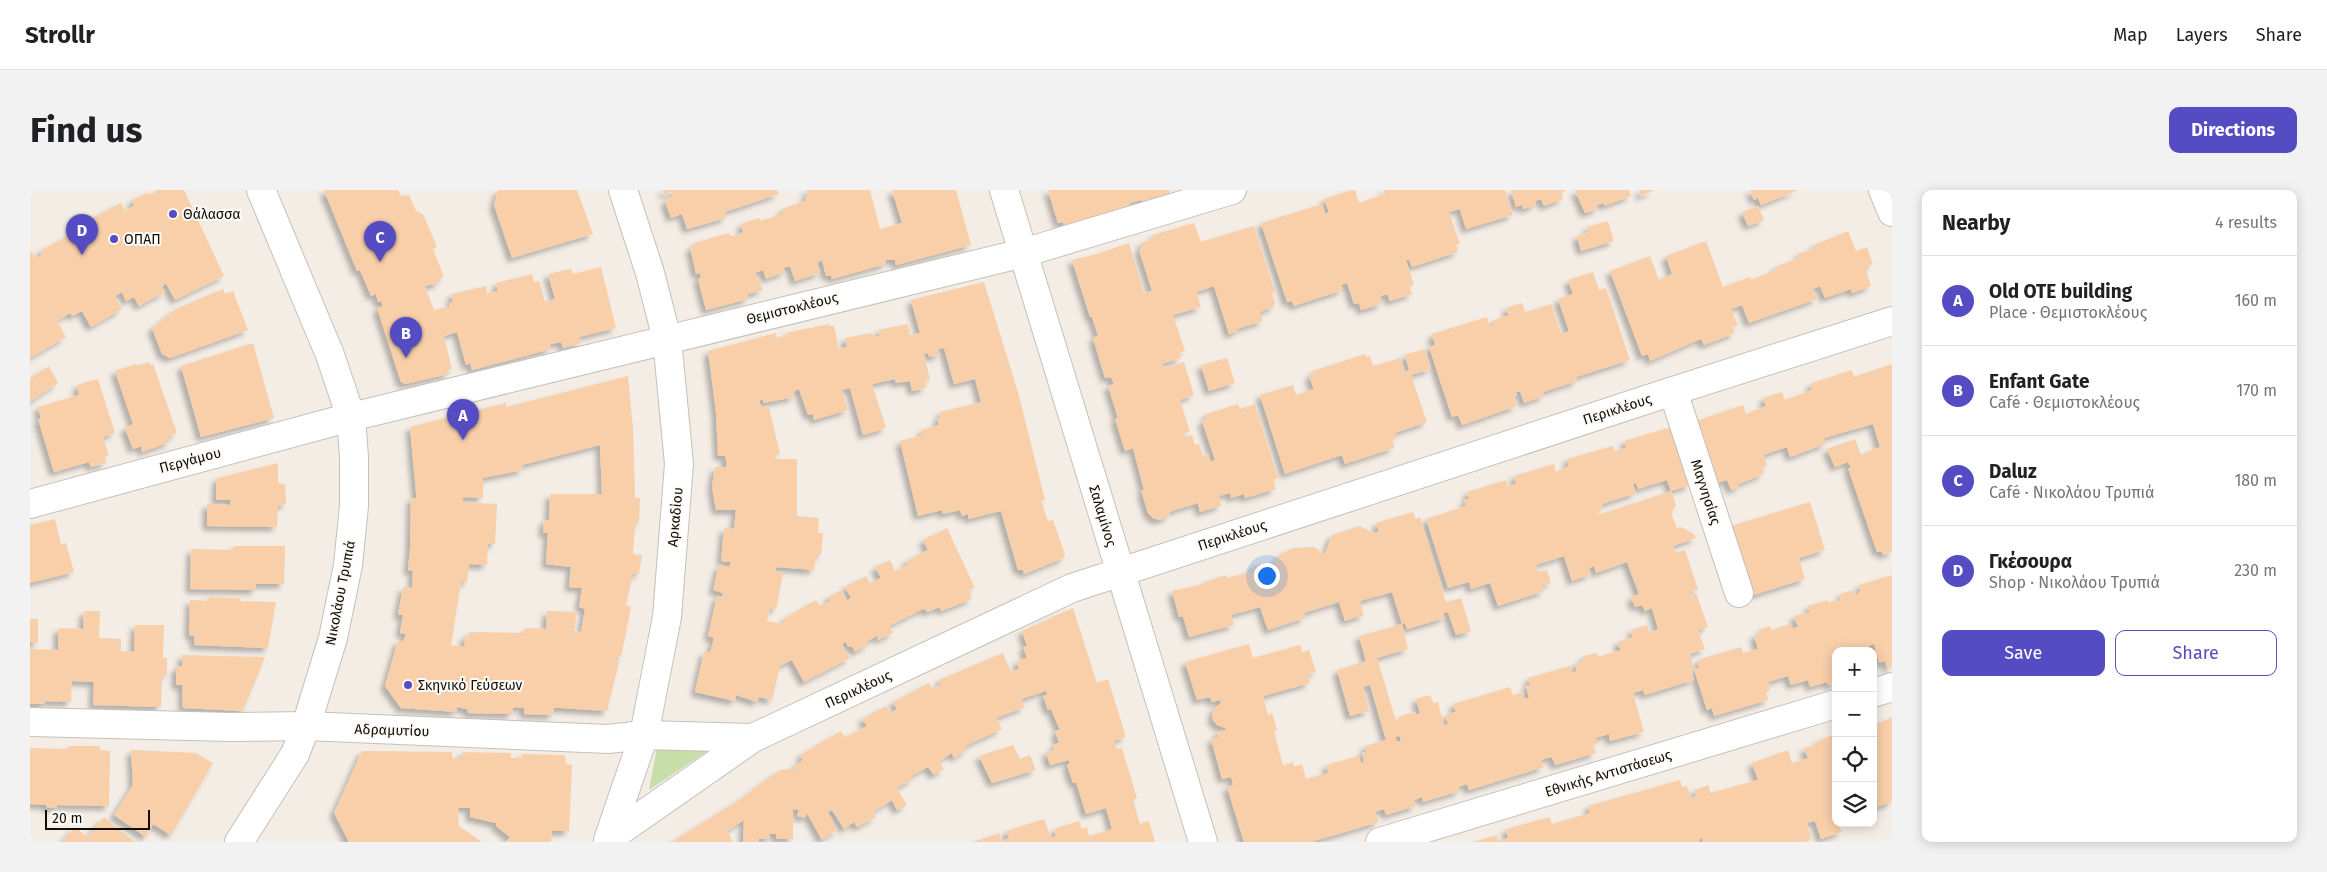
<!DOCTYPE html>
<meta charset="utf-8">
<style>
:root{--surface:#fff;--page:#f2f2f2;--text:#202124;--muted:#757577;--line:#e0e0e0;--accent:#554bc2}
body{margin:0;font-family:"Fira Sans",sans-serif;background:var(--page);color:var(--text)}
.controls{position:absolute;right:15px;bottom:15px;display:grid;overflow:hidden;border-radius:10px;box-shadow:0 2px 12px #0003}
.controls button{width:45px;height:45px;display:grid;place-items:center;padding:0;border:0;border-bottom:1px solid var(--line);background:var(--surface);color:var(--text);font:25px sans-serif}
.scale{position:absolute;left:15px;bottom:12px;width:105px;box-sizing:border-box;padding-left:5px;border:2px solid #0f0d0b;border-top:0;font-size:14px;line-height:18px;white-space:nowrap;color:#0f0d0b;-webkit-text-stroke:4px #fefbf6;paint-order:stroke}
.you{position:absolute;left:1236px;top:385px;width:18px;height:18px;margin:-12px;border:4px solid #fff;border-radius:50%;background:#1a73e8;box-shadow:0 0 0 8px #1a73e833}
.badge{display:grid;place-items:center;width:32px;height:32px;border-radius:50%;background:var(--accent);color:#fff;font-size:16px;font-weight:700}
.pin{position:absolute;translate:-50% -41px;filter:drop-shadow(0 1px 2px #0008)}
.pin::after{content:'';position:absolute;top:26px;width:18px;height:15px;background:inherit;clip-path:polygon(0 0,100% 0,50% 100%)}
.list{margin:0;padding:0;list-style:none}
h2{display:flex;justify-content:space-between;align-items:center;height:65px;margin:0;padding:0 20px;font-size:21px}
h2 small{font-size:16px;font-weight:400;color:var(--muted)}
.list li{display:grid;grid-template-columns:32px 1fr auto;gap:15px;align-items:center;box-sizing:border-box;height:90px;padding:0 20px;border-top:1px solid var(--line)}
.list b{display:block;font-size:19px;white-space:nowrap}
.list p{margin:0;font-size:16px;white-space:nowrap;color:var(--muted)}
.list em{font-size:16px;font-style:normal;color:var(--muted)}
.actions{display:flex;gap:10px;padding:15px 20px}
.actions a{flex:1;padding:11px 0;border:1px solid var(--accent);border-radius:10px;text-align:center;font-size:18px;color:var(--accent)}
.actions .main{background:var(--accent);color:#fff}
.icon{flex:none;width:28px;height:28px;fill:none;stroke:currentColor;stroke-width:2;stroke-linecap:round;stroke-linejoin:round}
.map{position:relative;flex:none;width:1862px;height:652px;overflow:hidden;border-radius:10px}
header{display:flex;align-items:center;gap:30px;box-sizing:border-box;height:70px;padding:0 25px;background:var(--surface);border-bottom:1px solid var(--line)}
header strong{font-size:24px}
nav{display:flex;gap:28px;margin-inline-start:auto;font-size:18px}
.intro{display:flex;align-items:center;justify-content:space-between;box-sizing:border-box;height:120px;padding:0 30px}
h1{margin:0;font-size:35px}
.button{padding:12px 22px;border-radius:10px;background:var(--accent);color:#fff;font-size:18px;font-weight:700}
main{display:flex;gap:30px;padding:0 30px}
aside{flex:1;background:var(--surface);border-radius:10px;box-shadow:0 2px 12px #0003}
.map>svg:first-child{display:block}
.green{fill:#c7dea8}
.building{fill:#f8cfa9;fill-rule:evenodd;filter:url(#shadow)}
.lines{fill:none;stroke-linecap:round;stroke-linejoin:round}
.street-casing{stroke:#c5c0b8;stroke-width:30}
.secondary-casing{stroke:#c5c0b8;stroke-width:30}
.street{stroke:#fff;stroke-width:28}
.secondary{stroke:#fff;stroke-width:28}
.poi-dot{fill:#554bc2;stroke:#fefbf6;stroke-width:2}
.labels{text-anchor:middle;stroke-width:4;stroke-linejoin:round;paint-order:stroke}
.poi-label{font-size:14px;fill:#0f0d0b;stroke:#fefbf6;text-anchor:start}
.street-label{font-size:14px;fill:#0f0d0b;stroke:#fefbf6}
</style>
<header>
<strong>Strollr</strong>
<nav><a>Map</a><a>Layers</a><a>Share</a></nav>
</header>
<div class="intro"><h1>Find us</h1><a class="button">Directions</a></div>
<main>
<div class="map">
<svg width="1862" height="652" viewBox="0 0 1862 652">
<defs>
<filter id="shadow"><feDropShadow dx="-4.5" dy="4.5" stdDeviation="2.5" flood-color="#0004"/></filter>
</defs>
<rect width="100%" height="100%" fill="#f3ede5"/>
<path class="green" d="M627 557 682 558 619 600Z"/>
<path class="building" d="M125 0H154L194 86 145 110 136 93 132 97 135 102 109 116 104 107 96 111 92 102 85 106 92 119 61 137 52 121 42 126 40 123 27 131 36 147 0 168V63L2 62 6 68 12 65 10 61 47 41 49 44 58 39 54 32 91 13 95 21 104 16 102 10 117 3 119 5 126 2Z
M294 0H368L371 6 379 5 386 21 393 24 407 57 403 59 414 87 409 89V93L395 96 404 120 420 117 419 113 423 112 421 104 456 96 457 104 468 101 466 93 502 84 504 92 509 91 515 112 525 109 518 84 541 79 543 84 571 77 586 138 549 147 551 153 533 158 531 152 520 154 521 159 442 180 440 173 436 175 427 142 414 146 422 179 418 180 419 184 375 194 371 192 347 118 353 116 351 111 348 112 346 104 341 106 330 80 327 81Z
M468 0H547L563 44 482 68 464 15Z
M632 0H747L749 4 695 22 696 28 657 39 652 24 641 28 635 11 644 5 642 1 635 5Z
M776 0H840L850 39 872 33 862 0H926L941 55 866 75 865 70H855L856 74 802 89 801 85 796 86 792 70 787 73 790 83 765 91 760 76 753 78 755 82 736 89 733 80 725 83 733 100 718 104V109L676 120 668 89 671 88 670 83 666 84 660 57 665 56 664 53 699 43 701 46 707 45 713 42 711 34 729 28 730 31 752 24V19L776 11 775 7 778 6Z
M1018 0H1143L1139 1 1141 6 1112 14 1111 10 1100 13V16L1034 36 1033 32 1028 33Z
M1322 0H1325L1329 13 1355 4 1354 0H1475L1483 25 1436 39 1430 19 1419 22 1430 54 1426 55 1428 62 1382 77 1379 70H1376L1384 95 1379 96 1382 104 1360 111 1357 104 1350 106 1352 114 1331 120 1329 113 1324 114 1317 93 1311 95 1313 100 1264 116 1262 111 1257 112 1231 33 1292 14 1295 24 1299 22 1294 9Z
M1481 0H1536V1L1531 2 1533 9 1514 16 1511 9 1505 11 1506 15 1493 19 1492 15 1486 17Z
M1545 0H1599L1601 6 1574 16V13L1567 15 1568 19 1555 23Z
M1609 0H1624L1611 6Z
M1720 0H1768L1731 15 1728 8 1724 10Z
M1728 16 1734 30 1718 36 1712 22Z
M1578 31 1584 51 1551 61 1547 46 1559 42 1557 37Z
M1164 33 1171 52 1224 36 1245 102 1242 104 1245 113 1243 117 1230 122 1233 131 1207 139 1208 141 1199 144 1184 96 1166 102 1171 117 1143 125 1155 161 1149 163 1151 168 1132 174 1134 178 1154 172 1164 205 1150 210 1160 242 1154 243 1155 247 1162 245 1165 255 1169 254 1173 266 1178 264 1180 272 1185 270 1172 231 1177 229 1176 224 1208 214 1210 219 1225 214 1248 288 1243 290 1246 299 1215 308 1214 304 1201 308 1200 303 1189 306 1191 316 1170 322 1168 313 1139 322 1140 326 1129 330 1123 328 1118 323 1111 300H1114L1103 258 1095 261 1085 229 1088 228 1078 196 1084 194 1081 187 1075 188 1063 148 1068 146 1062 127H1060L1042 70 1067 64 1099 53 1114 103 1122 101 1109 60 1112 58 1111 53 1124 49 1123 45Z
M1818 41 1826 61 1837 57 1843 74 1835 77 1841 96 1822 103 1821 99 1795 108 1790 96 1783 99 1787 109 1719 133 1712 115 1701 119 1708 135 1702 137 1705 143 1674 155 1671 149 1668 150 1620 171 1618 164 1612 166 1580 81 1620 66 1629 90 1642 84 1636 66 1676 51 1693 97 1720 87 1721 90 1746 80 1745 77 1769 68 1768 64 1785 58 1784 55Z
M1563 82 1569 100 1576 98 1600 170 1546 187 1547 191 1513 202 1514 206 1494 213 1490 201 1486 202 1487 205 1483 207 1487 216 1432 235 1428 225 1422 227 1399 157 1405 155 1402 144 1457 127 1460 137 1464 135 1462 131 1479 125 1476 118 1492 113 1495 122 1521 114 1531 144 1539 141 1528 109 1543 104 1538 90Z
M954 92 988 202 1015 310 1011 311 1018 331 1023 330 1035 365 1034 368 994 384 993 380H988L971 321 938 329V324L932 326 930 320 913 324 912 320 888 326 870 251 893 245 891 240 909 235 907 229 911 227 910 222 951 212 945 189 924 194 914 158 908 159 910 165 899 167 898 163 894 164 900 190 894 192 896 198 882 201 880 191 866 193 865 189 842 194 856 238 833 245 820 198 812 200 818 220 784 230 783 224 778 225 769 199 763 202 765 207 733 213V209L729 211 731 217H739L750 264 744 266 745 269H767V326L789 328 788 343H793L791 365H786L784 380 746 377 745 381 753 383 746 419H740L737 431 754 434 752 430 786 410 791 416 800 411 798 407 812 400 817 411 821 408 815 397 836 386 840 393 851 388 845 377 860 370 865 381 878 375 876 371 898 360 893 350 917 338 945 398 939 400 942 409 911 421 910 417 897 422 895 419 891 420 859 436 863 443 848 450 847 446 836 452 838 455 825 462 822 456 818 457 816 452 812 454 820 468 774 492 762 470 750 476 742 510 729 507 727 512 706 505 705 511 665 502 674 461 680 463 684 448 678 446 687 406 692 407 693 403 683 400 689 375 699 377 701 372 691 371 694 338 704 339 706 320H686L682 297 685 277H696V270L695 266H688L686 222 678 161 746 143 747 148 757 146 756 143 799 134 800 136H804L809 159 817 157 815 148 842 143 843 147 850 146 848 140 878 134 880 145 890 143 881 110Z
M193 99 195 104 203 101 218 140 140 168 132 164 122 138 146 119Z
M223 153 244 228 171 247 151 176Z
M1395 159 1401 179 1381 185 1397 232 1365 243 1367 248 1362 249 1364 258 1315 274 1312 265 1255 284 1230 205 1263 195 1266 205 1284 199 1279 186 1284 184 1283 181 1335 164 1336 167 1340 166 1343 176 1370 168 1375 182 1379 180 1375 165Z
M1197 168 1205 193 1179 201 1171 175Z
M119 172 120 175 123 174 147 243 138 247 140 252 112 262 111 256 103 259 95 238 103 234 85 181 106 174 107 176Z
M1862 174V362L1853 365 1852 361 1847 362 1818 278H1821L1818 272 1805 277 1797 259 1825 249 1831 265 1850 257 1843 234 1794 248 1796 254 1760 267 1757 257 1733 265 1737 275 1732 278 1734 284 1709 294V297L1701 300 1697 290 1688 293 1666 231 1713 215 1716 224 1736 216 1733 208 1752 202 1755 210 1782 200 1780 194 1822 180 1824 187Z
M19 176 28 193 0 212V189Z
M598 186 603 239 605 308H610L609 333 605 334 603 364 612 365 609 384H603L597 410 596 415 601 417 591 467 586 466 585 471 589 472 577 521 531 518H524L523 525 494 524V518L487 517 483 518 482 524 438 523 437 519 426 517 427 522 371 518 355 496 368 450 373 452 376 444 370 443 373 425H368L373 397 382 398 383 381 378 380 380 359 381 308H386V303L380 237 476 213V217ZM570 255 572 304H520L519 330H514L513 343H518L516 374 541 377 539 397 552 398 549 417 555 419 551 442 544 441 547 422 517 421 516 439 495 438V443L439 442V447L434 446 435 457 421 455 431 392H437L439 374 457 375 458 354H465L467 314 433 312V307L453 308V288L493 280 492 275Z
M68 189 85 243 73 247 79 266 75 267 76 273 61 277 59 272 24 282 8 229H11L8 217 49 205 47 195Z
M1642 237 1660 295 1641 301 1637 290 1608 299 1606 293 1603 294 1606 303 1572 314 1573 318 1567 320 1568 325 1641 301 1646 315 1641 323 1647 338 1651 337 1664 344 1666 348 1643 356 1645 363 1655 360 1668 399 1659 402 1661 405 1666 403 1678 437 1668 440 1675 459 1660 464 1664 479H1661L1664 490 1615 505 1613 500 1603 503 1614 542 1580 551 1579 544 1565 548 1568 553 1563 555 1566 563 1525 575 1522 567 1517 568 1511 570 1514 577 1439 600 1437 594 1428 597 1430 601 1393 612 1392 607 1384 610 1386 616 1356 625 1354 619 1345 622 1349 632 1281 652H1214L1197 597 1203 595 1202 590 1201 587 1192 589 1181 549 1189 547 1187 542 1198 539 1187 535 1182 529 1183 520 1191 513 1190 510 1182 512 1180 507 1167 510 1155 472 1219 454 1223 468 1270 455 1272 462 1279 460 1286 482 1278 485 1280 493 1233 506 1238 525 1242 523 1247 540 1244 541 1253 576 1263 572 1264 577 1272 574 1276 589 1298 583 1296 575 1328 566 1331 573 1334 572 1332 563 1336 562 1335 556 1356 550 1340 495 1333 497 1339 521 1320 526 1307 480 1336 471 1329 446 1372 434 1378 459 1347 468 1366 531 1369 530 1368 527 1385 522 1386 525 1390 523 1386 509 1400 505 1403 513 1408 512 1414 535 1418 534 1415 525 1426 522 1423 514 1480 497 1483 505 1493 502 1494 509 1499 508 1496 496 1500 495 1498 488 1540 476 1542 483 1547 481 1545 473 1554 471 1553 466 1567 463 1568 467 1591 460 1587 452 1603 447 1601 440 1617 435 1620 443 1628 439 1622 418 1615 421 1612 415 1605 417 1601 407 1609 404 1597 372 1566 383 1564 376 1559 378 1561 384 1542 391 1534 366 1506 375 1508 382 1517 380 1521 393 1512 395 1514 401 1468 416 1460 393 1441 399 1439 392 1418 398 1396 329 1436 316 1434 310 1439 309 1437 302 1476 290 1478 296 1486 294 1484 286 1524 274 1526 282 1539 276 1537 269 1583 256 1585 261 1596 258 1594 251ZM1370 546 1371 551 1367 552 1365 547Z
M248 273V293L255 294 256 314 248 316 247 337 177 336V314L200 315 201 310H186L187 288Z
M1780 312 1795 360 1769 368 1775 389 1723 405 1701 336Z
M1383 322 1386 329 1390 327 1416 412 1431 408 1441 441 1426 445 1418 422 1413 423 1415 428 1377 439 1375 433 1372 434 1362 402 1330 411 1334 425 1315 431 1309 412 1274 423 1275 428 1238 440 1230 417 1201 425 1204 435 1159 447 1153 426 1149 427 1142 401 1174 394V392L1196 385 1197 388 1224 381 1223 376 1237 372 1239 378 1245 376 1244 372 1251 364 1263 358 1284 357 1289 360 1290 364 1295 363 1302 345 1330 336 1344 343 1349 341 1346 333Z
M25 329 31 354 36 353 44 382 0 393V335Z
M203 356H255L254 394H226V400L160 399 161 359 203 360Z
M1862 385V477L1858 478 1855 471 1849 473 1844 454 1838 456 1839 461H1806V493L1798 495 1797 492 1780 497 1778 490 1761 495 1758 486 1738 492 1740 500 1736 502 1738 510 1684 526 1682 518 1677 520 1664 479 1669 478 1668 470 1711 457 1713 463 1728 459 1724 445 1732 443 1731 439 1740 436 1741 440 1760 434 1761 439 1768 437 1764 426 1780 422 1778 416 1798 410 1799 413 1811 409 1810 404 1823 400 1824 405 1829 404 1828 402 1831 401 1829 395Z
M179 407 210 408 211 411 246 412 238 458 164 455V446L159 445 160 410 178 411Z
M1043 418 1067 493 1078 489 1096 547 1084 551 1087 559 1092 558 1107 608 1103 610 1110 634 1119 631 1125 652H943L969 643 971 651 979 648 976 641 1014 629 1021 648 1026 646 1024 639 1049 631 1052 639 1057 637 1059 646 1082 639 1076 618 1056 624 1046 592 1043 593 1037 575 1040 573 1039 570 1020 575 1016 562 1024 560 1023 555 1029 553 1025 541 1030 540 1021 519 1018 520 1013 506 1017 505 1016 501 991 509 995 517 966 528 972 539 935 556 937 560 924 568 922 563 909 571 914 579 904 585 898 577 881 586 883 589 867 598 877 615 867 620 862 610 843 622 846 627 827 637 824 632 814 639 802 620 798 622 807 640 792 650 777 623 775 628 767 626 769 620 763 619V649H746L747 644H740V649H729V652H713L714 630 697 641 703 652H642L714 607 741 586 753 579 764 580 765 575 773 570 770 565 811 541 815 547 837 536 832 529 856 516 860 523 867 519 863 512 899 493 903 499 911 494 909 490 973 463 981 482 989 479 987 471 997 468 993 457 997 456 992 441Z
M54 421H70L69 448 91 449V461L104 462 105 435H134L133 468H137V486L132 485 131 517 63 515 64 492 42 491 41 512 15 511V514H0V459L28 460V438L53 439Z
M0 429H8V453H0Z
M152 465 235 467 213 521 153 518 152 495H146V477L152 476Z
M1862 527V612L1843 618V531L1845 535Z
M1806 544V633L1816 634 1809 636 1812 642 1791 649 1785 631 1777 633 1781 649 1773 652H1673L1672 648 1669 649 1670 652H1443L1467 645 1468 651 1478 648 1476 639 1520 627 1522 634 1560 623 1558 616 1650 590 1652 597 1657 596 1661 608 1666 606 1664 600 1679 595 1680 603 1728 590 1722 573 1758 560 1762 573 1778 568 1774 558 1788 555 1787 551Z
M983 555 990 569 1000 565 1006 580 962 593 949 566Z
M38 556H70V560L80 561 79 616 27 615V618L16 617V615L0 614V558L38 559Z
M101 560 166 563 183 573 141 645 123 634 116 647 84 625 103 595Z
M332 561 422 562V568H433L432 562 481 563V568H492V564L535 565 536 574 542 575 539 641H522L521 652H475L480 647 466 636V633L440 627V618H428L429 636 452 652H319L304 623Z
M74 627 105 652H32L45 637 57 647Z"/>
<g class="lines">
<g class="street-casing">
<path id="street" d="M1853 0 1862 22
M1643 201 1709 403
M0 314 321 227 993 63 1202 0
M1843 503 1862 497
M0 532 199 537 276 536 578 549 614 545 723 548
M578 650 614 545 637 427 649 274 637 149 620 83 593 0
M584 652 581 647 723 548 1042 398 1643 201 1862 131
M1350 652 1806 514"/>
</g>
<g class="secondary-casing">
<path id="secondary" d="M974 0 1173 652
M209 652 265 564 276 536 303 448 318 375 324 316V267L321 227 300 165 231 0"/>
</g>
<use href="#street" class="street"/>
<use href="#secondary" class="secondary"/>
</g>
<g class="poi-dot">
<circle cx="143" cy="24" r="5"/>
<circle cx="84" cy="49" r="5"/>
<circle cx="378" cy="495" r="5"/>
</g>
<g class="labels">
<g class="poi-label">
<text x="153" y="29">Θάλασσα</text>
<text x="94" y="54">ΟΠΑΠ</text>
<text x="388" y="500">Σκηνικό Γεύσεων</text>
</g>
<g class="street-label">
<text transform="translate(762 118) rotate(-14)" y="5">Θεμιστοκλέους</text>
<text transform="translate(1587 219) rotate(-18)" y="5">Περικλέους</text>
<text transform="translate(160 270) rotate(-15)" y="5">Περγάμου</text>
<text transform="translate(1676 302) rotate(72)" y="5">Μαγνησίας</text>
<text transform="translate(1073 326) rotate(73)" y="5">Σαλαμίνος</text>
<text transform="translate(645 327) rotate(-85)" y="5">Αρκαδίου</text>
<text transform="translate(1202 345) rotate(-18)" y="5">Περικλέους</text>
<text transform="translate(310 403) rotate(-79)" y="5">Νικολάου Τρυπιά</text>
<text transform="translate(828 499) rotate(-25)" y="5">Περικλέους</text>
<text transform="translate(362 540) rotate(2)" y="5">Αδραμυτίου</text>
<text transform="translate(1578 583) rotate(-17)" y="5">Εθνικής Αντιστάσεως</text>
</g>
</g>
</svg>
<div class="controls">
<button>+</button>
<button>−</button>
<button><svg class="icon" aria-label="locate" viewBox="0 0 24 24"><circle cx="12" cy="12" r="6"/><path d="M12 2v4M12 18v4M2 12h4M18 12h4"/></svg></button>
<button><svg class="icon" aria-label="layers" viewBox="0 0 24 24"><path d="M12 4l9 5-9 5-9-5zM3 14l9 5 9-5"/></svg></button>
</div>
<div class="scale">20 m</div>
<div class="you"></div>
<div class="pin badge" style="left:433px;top:250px">A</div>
<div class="pin badge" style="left:376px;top:168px">B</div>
<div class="pin badge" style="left:350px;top:72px">C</div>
<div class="pin badge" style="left:52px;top:65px">D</div>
</div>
<aside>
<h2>Nearby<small>4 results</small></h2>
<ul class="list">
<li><span class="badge">A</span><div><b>Old OTE building</b><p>Place · Θεμιστοκλέους</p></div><em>160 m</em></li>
<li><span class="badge">B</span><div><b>Enfant Gate</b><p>Café · Θεμιστοκλέους</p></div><em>170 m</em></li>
<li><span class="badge">C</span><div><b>Daluz</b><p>Café · Νικολάου Τρυπιά</p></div><em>180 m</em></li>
<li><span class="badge">D</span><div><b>Γκέσουρα</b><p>Shop · Νικολάου Τρυπιά</p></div><em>230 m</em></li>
</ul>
<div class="actions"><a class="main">Save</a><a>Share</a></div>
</aside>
</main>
